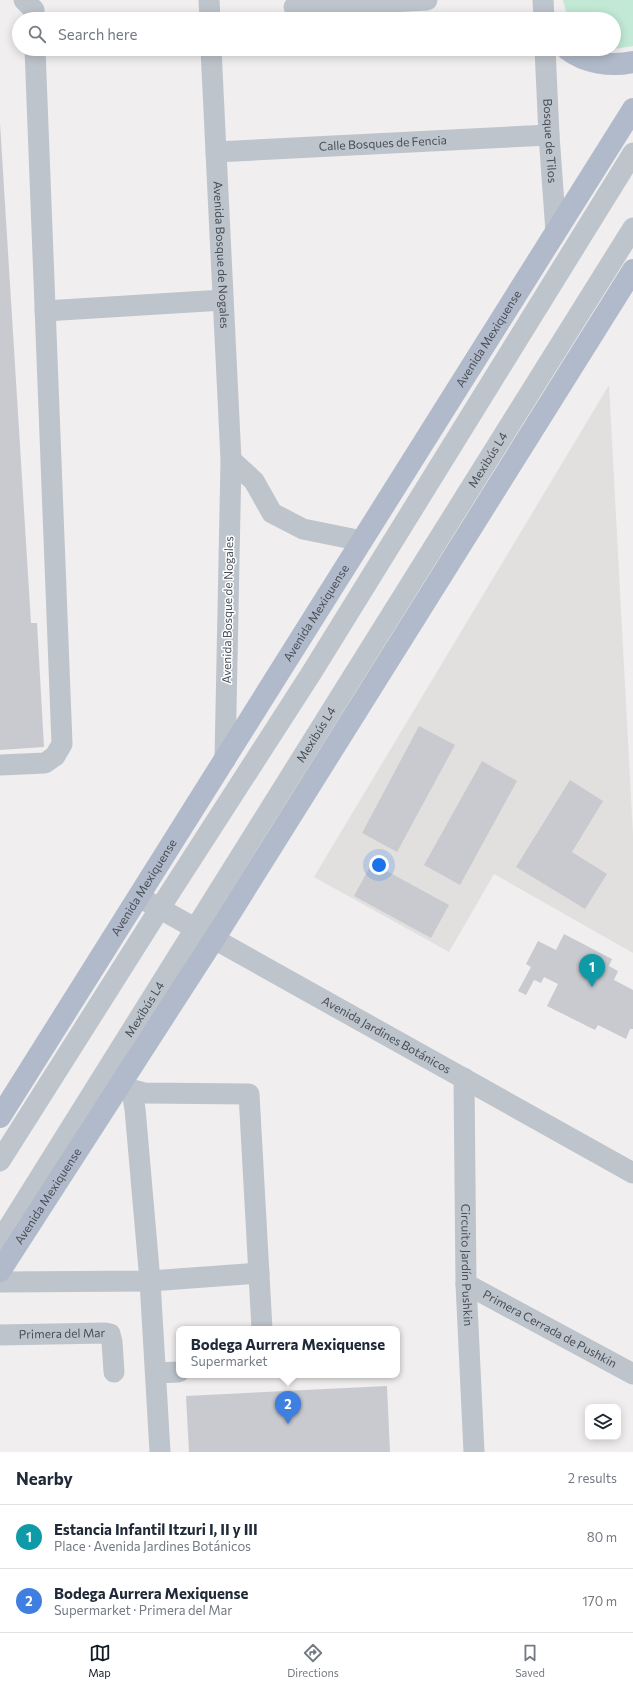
<!DOCTYPE html>
<meta charset="utf-8">
<style>
:root{--surface:#fff;--page:#f2f2f3;--text:#1f2937;--muted:#747a83;--line:#e0e1e3;--accent:#111827}
body{margin:0;font-family:Commissioner,sans-serif;background:var(--page);color:var(--text)}
.controls{position:absolute;right:12px;bottom:12px;display:grid;overflow:hidden;border-radius:8px;box-shadow:0 2px 10px #0003}
.controls button{width:36px;height:36px;display:grid;place-items:center;padding:0;border:0;border-bottom:1px solid var(--line);background:var(--surface);color:var(--text);font:20px sans-serif}
.you{position:absolute;left:379px;top:865px;width:14px;height:14px;margin:-10px;border:3px solid #fff;border-radius:50%;background:#1a73e8;box-shadow:0 0 0 6px #1a73e833}
.badge{display:grid;place-items:center;width:26px;height:26px;border-radius:50%;background:var(--accent);color:#fff;font-size:13px;font-weight:700}
.pin{position:absolute;translate:-50% -33px;filter:drop-shadow(0 1px 2px #0008)}
.pin::after{content:'';position:absolute;top:21px;width:14px;height:12px;background:inherit;clip-path:polygon(0 0,100% 0,50% 100%)}
.popup{position:absolute;left:176px;top:1326px;width:224px;height:52px;box-sizing:border-box;display:grid;place-content:center;border-radius:8px;background:var(--surface);filter:drop-shadow(0 1px 3px #0005);font-size:13px;white-space:nowrap;color:var(--muted)}
.popup b{font-size:15px;color:var(--text)}
.popup::after{content:'';position:absolute;left:50%;top:100%;margin-left:-8px;border:8px solid transparent;border-top-color:var(--surface)}
.list{margin:0;padding:0;list-style:none}
h2{display:flex;justify-content:space-between;align-items:center;height:52px;margin:0;padding:0 16px;font-size:17px}
h2 small{font-size:13px;font-weight:400;color:var(--muted)}
.list li{display:grid;grid-template-columns:26px 1fr auto;gap:12px;align-items:center;box-sizing:border-box;height:64px;padding:0 16px;border-top:1px solid var(--line)}
.list b{display:block;font-size:15px;white-space:nowrap}
.list p{margin:0;font-size:13px;white-space:nowrap;color:var(--muted)}
.list em{font-size:13px;font-style:normal;color:var(--muted)}
.icon{flex:none;width:22px;height:22px;fill:none;stroke:currentColor;stroke-width:2;stroke-linecap:round;stroke-linejoin:round}
.map{position:relative;flex:none;width:633px;height:1452px;overflow:hidden}
.search{position:absolute;background:var(--surface);box-shadow:0 2px 10px #0003;left:12px;right:12px;top:12px;height:44px;display:flex;align-items:center;gap:10px;box-sizing:border-box;padding:0 14px;border-radius:22px;color:var(--muted);font-size:15px}
.sheet{height:180px;background:var(--surface)}
nav{display:flex;justify-content:space-around;align-items:center;box-sizing:border-box;height:56px;border-top:1px solid var(--line);background:var(--surface);font-size:11px;color:var(--muted)}
nav a{display:grid;justify-items:center;gap:2px}
nav .on{color:var(--accent)}
.map>svg:first-child{display:block}
.education{fill:#e1e0df}
.green{fill:#c1e9d6}
.building{fill:#c9cad0}
.lines{fill:none;stroke-linecap:round;stroke-linejoin:round}
.minor{stroke:#bec4cb;stroke-width:21}
.major{stroke:#b1baca;stroke-width:22}
.labels{text-anchor:middle;stroke-width:3;stroke-linejoin:round;paint-order:stroke}
.street-label{font-size:12px;fill:#484f59;stroke:#fff}
</style>
<div class="map">
<svg width="633" height="1452" viewBox="0 0 633 1452">
<rect width="100%" height="100%" fill="#f0eeee"/>
<path class="education" d="M609 385 633 835V953L494 874 449 952 314 877Z"/>
<path class="green" d="M563 0H633V46L614 49V19H568Z"/>
<path class="building" d="M0 123 31 623H37L44 747 0 750Z
M419 726 455 745 397 852 362 833Z
M482 761 517 781 460 885 424 865Z
M570 780 603 801 572 852 607 874 585 909 516 867Z
M372 863 449 905 431 938 354 896Z
M564 934 612 959 609 966 618 971 614 980 633 990V1029H630L626 1039 598 1025 595 1030 547 1006 558 984 544 977 541 983 534 980 526 995 518 991 531 967 526 964 538 941 556 950Z
M387 1386 390 1452H189L186 1396Z"/>
<g class="lines">
<g class="minor">
<path d="M24 0 34 10V19"/>
<path d="M209 0 210 19"/>
<path d="M543 0 544 19"/>
<path d="M294 7 427 0"/>
<path id="s1" d="M211 49 231 460 225 760"/>
<path id="s2" d="M545 49 549 135 556 232"/>
<path id="s3" d="M216 152 549 135"/>
<path d="M45 311 223 300"/>
<path d="M231 460 254 481 272 513 303 529 362 541"/>
<path d="M0 765 45 763 55 756 62 744 35 49"/>
<path id="s4" d="M148 902 633 1173"/>
<path id="s5" d="M464 1078 466 1284 474 1452"/>
<path d="M118 1086 144 1093 249 1094 262 1329"/>
<path d="M132 1091 135 1109 150 1281 160 1452"/>
<path d="M0 1161 160 908 312 672 633 153"/>
<path id="s6" d="M0 1241 633 228"/>
<path d="M0 1282 150 1281 259 1273"/>
<path id="s7" d="M466 1284 633 1374"/>
<path id="s8" d="M0 1335 105 1333 110 1334 112 1342 114 1372"/>
<path d="M156 1373 179 1372"/>
</g>
<g class="major">
<path d="M567 49C585 63 611 67 633 62"/>
<path id="s9" d="M0 1117 633 109"/>
<path id="s10" d="M0 1271 214 939 633 270"/>
</g>
</g>
<g class="labels">
<g class="street-label">
<text dy="4" stroke="none"><textPath href="#s2" startOffset="92">Bosque de Tilos</textPath></text>
<text dy="4" stroke="none"><textPath href="#s3" startOffset="167">Calle Bosques de Fencia</textPath></text>
<text dy="4" stroke="none"><textPath href="#s1" startOffset="206">Avenida Bosque de Nogales</textPath></text>
<text dy="4" stroke="none"><textPath href="#s9" startOffset="919">Avenida Mexiquense</textPath></text>
<text dy="4" stroke="none"><textPath href="#s6" startOffset="921">Mexibús L4</textPath></text>
<text transform="translate(228 610) rotate(-89)" y="4">Avenida Bosque de Nogales</text>
<text dy="4" stroke="none"><textPath href="#s9" startOffset="595">Avenida Mexiquense</textPath></text>
<text dy="4" stroke="none"><textPath href="#s6" startOffset="597">Mexibús L4</textPath></text>
<text dy="4" stroke="none"><textPath href="#s9" startOffset="271">Avenida Mexiquense</textPath></text>
<text dy="4" stroke="none"><textPath href="#s6" startOffset="273">Mexibús L4</textPath></text>
<text dy="4" stroke="none"><textPath href="#s4" startOffset="273">Avenida Jardines Botánicos</textPath></text>
<text dy="4" stroke="none"><textPath href="#s10" startOffset="89">Avenida Mexiquense</textPath></text>
<text dy="4" stroke="none"><textPath href="#s5" startOffset="187">Circuito Jardín Pushkin</textPath></text>
<text dy="4" stroke="none"><textPath href="#s7" startOffset="95">Primera Cerrada de Pushkin</textPath></text>
<text dy="4" stroke="none"><textPath href="#s8" startOffset="62">Primera del Mar</textPath></text>
</g>
</g>
</svg>
<div class="controls">
<button><svg class="icon" aria-label="layers" viewBox="0 0 24 24"><path d="M12 4l9 5-9 5-9-5zM3 14l9 5 9-5"/></svg></button>
</div>
<div class="you"></div>
<div class="pin badge" style="left:592px;top:987px;background:#0f9aa8">1</div>
<div class="pin badge" style="left:288px;top:1424px;background:#3f7fe0">2</div>
<div class="popup"><b>Bodega Aurrera Mexiquense</b>Supermarket</div>
<div class="search"><svg class="icon" aria-label="search" viewBox="0 0 24 24"><circle cx="10" cy="10" r="6"/><path d="M15 15l6 6"/></svg>Search here</div>
</div>
<section class="sheet">
<h2>Nearby<small>2 results</small></h2>
<ul class="list">
<li><span class="badge" style="background:#0f9aa8">1</span><div><b>Estancia Infantil Itzuri I, II y III</b><p>Place · Avenida Jardines Botánicos</p></div><em>80 m</em></li>
<li><span class="badge" style="background:#3f7fe0">2</span><div><b>Bodega Aurrera Mexiquense</b><p>Supermarket · Primera del Mar</p></div><em>170 m</em></li>
</ul>
</section>
<nav>
<a class="on"><svg class="icon" aria-label="map" viewBox="0 0 24 24"><path d="M3 6l6-2 6 2 6-2v14l-6 2-6-2-6 2zM9 4v14M15 6v14"/></svg>Map</a>
<a><svg class="icon" aria-label="directions" viewBox="0 0 24 24"><path d="M12 3l9 9-9 9-9-9zM9 14v-3h6M13 9l2 2-2 2"/></svg>Directions</a>
<a><svg class="icon" aria-label="saved" viewBox="0 0 24 24"><path d="M7 4h10v16l-5-4-5 4z"/></svg>Saved</a>
</nav>
